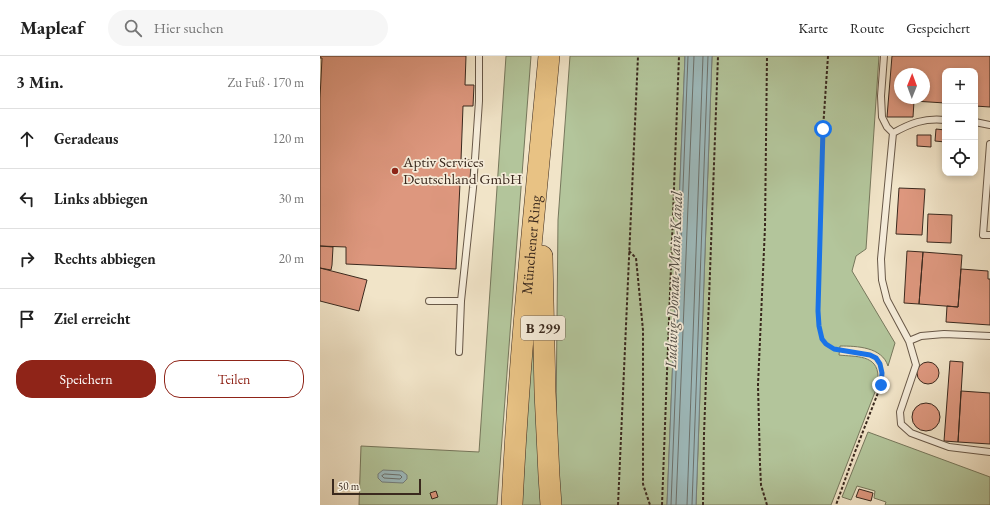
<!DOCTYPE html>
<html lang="de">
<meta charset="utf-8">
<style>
:root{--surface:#fff;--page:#f6f6f6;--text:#222;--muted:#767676;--line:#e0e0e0;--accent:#8f2418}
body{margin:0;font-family:"EB Garamond",serif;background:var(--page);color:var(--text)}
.controls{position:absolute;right:12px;top:12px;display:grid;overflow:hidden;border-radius:8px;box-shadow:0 2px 6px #0003}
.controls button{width:36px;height:36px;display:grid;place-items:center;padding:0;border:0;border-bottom:1px solid var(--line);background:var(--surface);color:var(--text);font:20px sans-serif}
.compass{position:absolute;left:574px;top:12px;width:36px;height:36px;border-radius:50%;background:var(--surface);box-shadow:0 2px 6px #0003;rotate:1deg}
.scale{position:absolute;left:12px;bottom:10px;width:89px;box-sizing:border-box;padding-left:4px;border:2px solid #3a291e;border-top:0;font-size:11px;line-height:14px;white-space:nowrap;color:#3a291e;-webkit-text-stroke:3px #f6eddb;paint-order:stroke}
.stop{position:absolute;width:12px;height:12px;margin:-9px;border:3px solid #1a73e8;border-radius:50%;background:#fff}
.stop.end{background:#1a73e8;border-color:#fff;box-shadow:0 1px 4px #0008}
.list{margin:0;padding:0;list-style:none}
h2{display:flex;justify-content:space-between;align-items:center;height:52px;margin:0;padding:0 16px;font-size:17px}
h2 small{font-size:13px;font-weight:400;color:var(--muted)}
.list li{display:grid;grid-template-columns:26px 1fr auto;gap:12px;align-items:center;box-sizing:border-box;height:60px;padding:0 16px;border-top:1px solid var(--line)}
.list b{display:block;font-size:15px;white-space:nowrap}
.list em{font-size:13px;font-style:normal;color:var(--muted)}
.actions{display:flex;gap:8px;padding:12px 16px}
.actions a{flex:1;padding:9px 0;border:1px solid var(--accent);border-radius:16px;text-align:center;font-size:14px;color:var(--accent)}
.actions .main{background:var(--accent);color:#fff}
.icon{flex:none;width:22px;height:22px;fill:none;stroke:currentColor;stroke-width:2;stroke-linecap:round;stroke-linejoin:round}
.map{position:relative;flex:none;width:670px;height:449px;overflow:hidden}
header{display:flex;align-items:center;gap:24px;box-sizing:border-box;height:56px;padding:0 20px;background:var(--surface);border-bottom:1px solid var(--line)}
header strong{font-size:19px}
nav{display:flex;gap:22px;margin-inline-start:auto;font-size:14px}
.search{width:280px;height:36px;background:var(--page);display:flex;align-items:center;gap:10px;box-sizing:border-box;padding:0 14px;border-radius:22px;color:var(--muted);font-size:15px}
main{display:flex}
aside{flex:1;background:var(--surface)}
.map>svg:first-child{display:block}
.green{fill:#b3c59b;stroke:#76775c}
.water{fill:#9ebcbf;stroke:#76817f}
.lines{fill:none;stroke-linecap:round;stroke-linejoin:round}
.shore{stroke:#6c726e;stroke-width:1}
.building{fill:#dd977e;stroke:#3a291e;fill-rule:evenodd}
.lane-casing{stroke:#685848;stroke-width:8}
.primary-casing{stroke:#3a291e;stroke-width:22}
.path{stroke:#3a291e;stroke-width:2;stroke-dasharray:3 2;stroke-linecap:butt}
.lane{stroke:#f6eddb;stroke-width:6}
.primary{stroke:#e8c284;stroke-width:21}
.route{stroke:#1a73e8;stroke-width:5}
.poi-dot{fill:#8f2418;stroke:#f6eddb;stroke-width:1.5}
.labels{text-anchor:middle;stroke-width:3.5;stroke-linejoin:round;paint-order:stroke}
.shield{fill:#f6eddb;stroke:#726457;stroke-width:1}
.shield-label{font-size:14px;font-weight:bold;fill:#3a291e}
.poi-label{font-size:15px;fill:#3a291e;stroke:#f6eddb;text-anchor:start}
.street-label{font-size:15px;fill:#3a291e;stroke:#f6eddb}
.water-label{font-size:16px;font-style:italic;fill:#534e46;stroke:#f6eddb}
</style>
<header>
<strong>Mapleaf</strong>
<div class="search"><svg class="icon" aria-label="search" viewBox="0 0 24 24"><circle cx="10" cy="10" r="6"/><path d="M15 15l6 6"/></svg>Hier suchen</div>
<nav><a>Karte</a><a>Route</a><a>Gespeichert</a></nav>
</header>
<main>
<aside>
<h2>3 Min.<small>Zu Fuß · 170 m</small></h2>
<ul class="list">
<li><svg class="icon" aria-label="ahead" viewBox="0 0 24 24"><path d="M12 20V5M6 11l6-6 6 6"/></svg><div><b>Geradeaus</b></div><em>120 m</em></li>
<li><svg class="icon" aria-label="left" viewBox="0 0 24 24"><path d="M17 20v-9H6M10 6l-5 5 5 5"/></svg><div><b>Links abbiegen</b></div><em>30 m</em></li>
<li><svg class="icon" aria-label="right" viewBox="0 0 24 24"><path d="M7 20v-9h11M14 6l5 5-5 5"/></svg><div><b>Rechts abbiegen</b></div><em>20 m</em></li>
<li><svg class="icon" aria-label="arrive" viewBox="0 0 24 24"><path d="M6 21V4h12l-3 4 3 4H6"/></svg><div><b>Ziel erreicht</b></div></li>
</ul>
<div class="actions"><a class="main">Speichern</a><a>Teilen</a></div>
</aside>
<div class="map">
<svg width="670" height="449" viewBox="0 0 670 449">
<rect width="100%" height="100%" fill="#f1e4c8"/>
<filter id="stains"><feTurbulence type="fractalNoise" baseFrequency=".005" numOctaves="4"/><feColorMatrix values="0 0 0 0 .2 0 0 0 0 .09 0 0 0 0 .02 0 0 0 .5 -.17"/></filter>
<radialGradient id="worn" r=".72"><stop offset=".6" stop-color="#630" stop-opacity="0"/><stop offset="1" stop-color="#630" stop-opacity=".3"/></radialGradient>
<path class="green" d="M186 0H211L177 449H39L41 390 159 396Z
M250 0H365L347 449H240L236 365 238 164Z
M392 0H559L546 193 536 200 532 215 575 287 568 310C562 291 537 290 520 290L519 299C535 301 558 298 558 321 558 326 556 331 555 336L511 449H376Z
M211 272H216L224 449H202Z
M548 376 670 421V449H565L566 446 554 442 555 435 537 430 531 444 522 441Z"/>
<path class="water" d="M365 0H392L376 449H347Z
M63 414 82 415 87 419V423L83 427 62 426 58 422V418Z"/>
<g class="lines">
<path class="shore" d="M65 418 80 419 82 421 80 423 64 422 62 420Z
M351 449 368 0
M356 449 374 0
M367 449 383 0
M372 449 388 0"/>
</g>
<path class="building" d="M0 0H146L145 29H154L153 50H143L141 104H151L150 127H140L136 213 26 208V191L0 190V42L2 2H0Z
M572 0H670V51L655 50V15H625V47L594 45 593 61H567ZM580 18H604V42H580Z
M616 73 625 74V86L615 85Z
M597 79H611V91L597 90Z
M579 132 605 133 602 179 576 178Z
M608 158 632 159 631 187 607 186Z
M0 190 13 191 12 209 11 214 0 212Z
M587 195 603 196 599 248 584 247Z
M603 196 642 199 638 251 599 248Z
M0 212 47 224 39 255 0 245Z
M641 213 668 215V223H670V269L626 266 627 250 638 251Z
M630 305 643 306 638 386 624 385Z
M597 317a11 11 0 1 1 22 0a11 11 0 1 1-22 0Z
M641 335 670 337V388L638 386Z
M592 361a14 14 0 1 1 28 0a14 14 0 1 1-28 0Z
M539 433 553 437 551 445 536 441Z
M116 435 118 441 112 443 110 437Z"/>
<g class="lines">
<g class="lane-casing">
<path id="lane" d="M564 0 561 40 562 61 567 71 573 77
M655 66 670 69
M573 77 561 203 562 224 567 244 589 285 596 309 580 356 581 368 591 377 629 391 670 396
M573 77C591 67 604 62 625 64
M670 88 663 179H670
M109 245H141L153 132 159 45V0
M589 285 601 280 624 278 670 280
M139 296 141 245"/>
</g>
<g class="primary-casing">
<g id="primary">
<path d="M222 200 225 336 229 420 231 449"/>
<path id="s1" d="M192 449C199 299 215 150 229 0"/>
</g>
</g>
<path class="path" d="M508 0 503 73 498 255 499 270 502 283 506 288 514 293 550 299 556 302 560 308 562 317 561 329 535 396 516 449
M309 195 316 202 323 274V428L330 449
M298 449 318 0
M342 449 359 0
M383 449 384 378 398 0
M447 449 441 429 440 408 438 329 445 171 447 0"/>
<use href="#lane" class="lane"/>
<use href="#primary" class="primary"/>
</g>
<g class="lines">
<path class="route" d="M503 73 498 255 499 270 502 283 506 288 514 293 550 299 556 302 560 308 562 317 561 329"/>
</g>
<circle class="poi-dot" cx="75" cy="115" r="4"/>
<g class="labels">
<rect class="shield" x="201" y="260" width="44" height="24" rx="3"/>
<g class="shield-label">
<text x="223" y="277">B 299</text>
</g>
<g class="poi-label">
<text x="83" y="111">Aptiv Services<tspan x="83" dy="17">Deutschland GmbH</tspan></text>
</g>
<g class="street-label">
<text dy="5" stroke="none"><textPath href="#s1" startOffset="261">Münchener Ring</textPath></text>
</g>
<g class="water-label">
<text transform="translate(353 224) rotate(-88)" y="6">Ludwig-Donau-Main-Kanal</text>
</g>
</g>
<rect width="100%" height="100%" filter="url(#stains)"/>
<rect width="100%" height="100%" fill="url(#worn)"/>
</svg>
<div class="controls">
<button>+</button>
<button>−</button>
<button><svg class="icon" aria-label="locate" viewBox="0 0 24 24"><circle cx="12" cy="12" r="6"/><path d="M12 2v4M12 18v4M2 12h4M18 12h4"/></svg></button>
</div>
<svg class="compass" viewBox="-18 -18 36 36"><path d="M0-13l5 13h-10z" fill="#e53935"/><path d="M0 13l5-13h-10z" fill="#767676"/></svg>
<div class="scale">50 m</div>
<div class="stop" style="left:503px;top:73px"></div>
<div class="stop end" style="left:561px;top:329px"></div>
</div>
</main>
